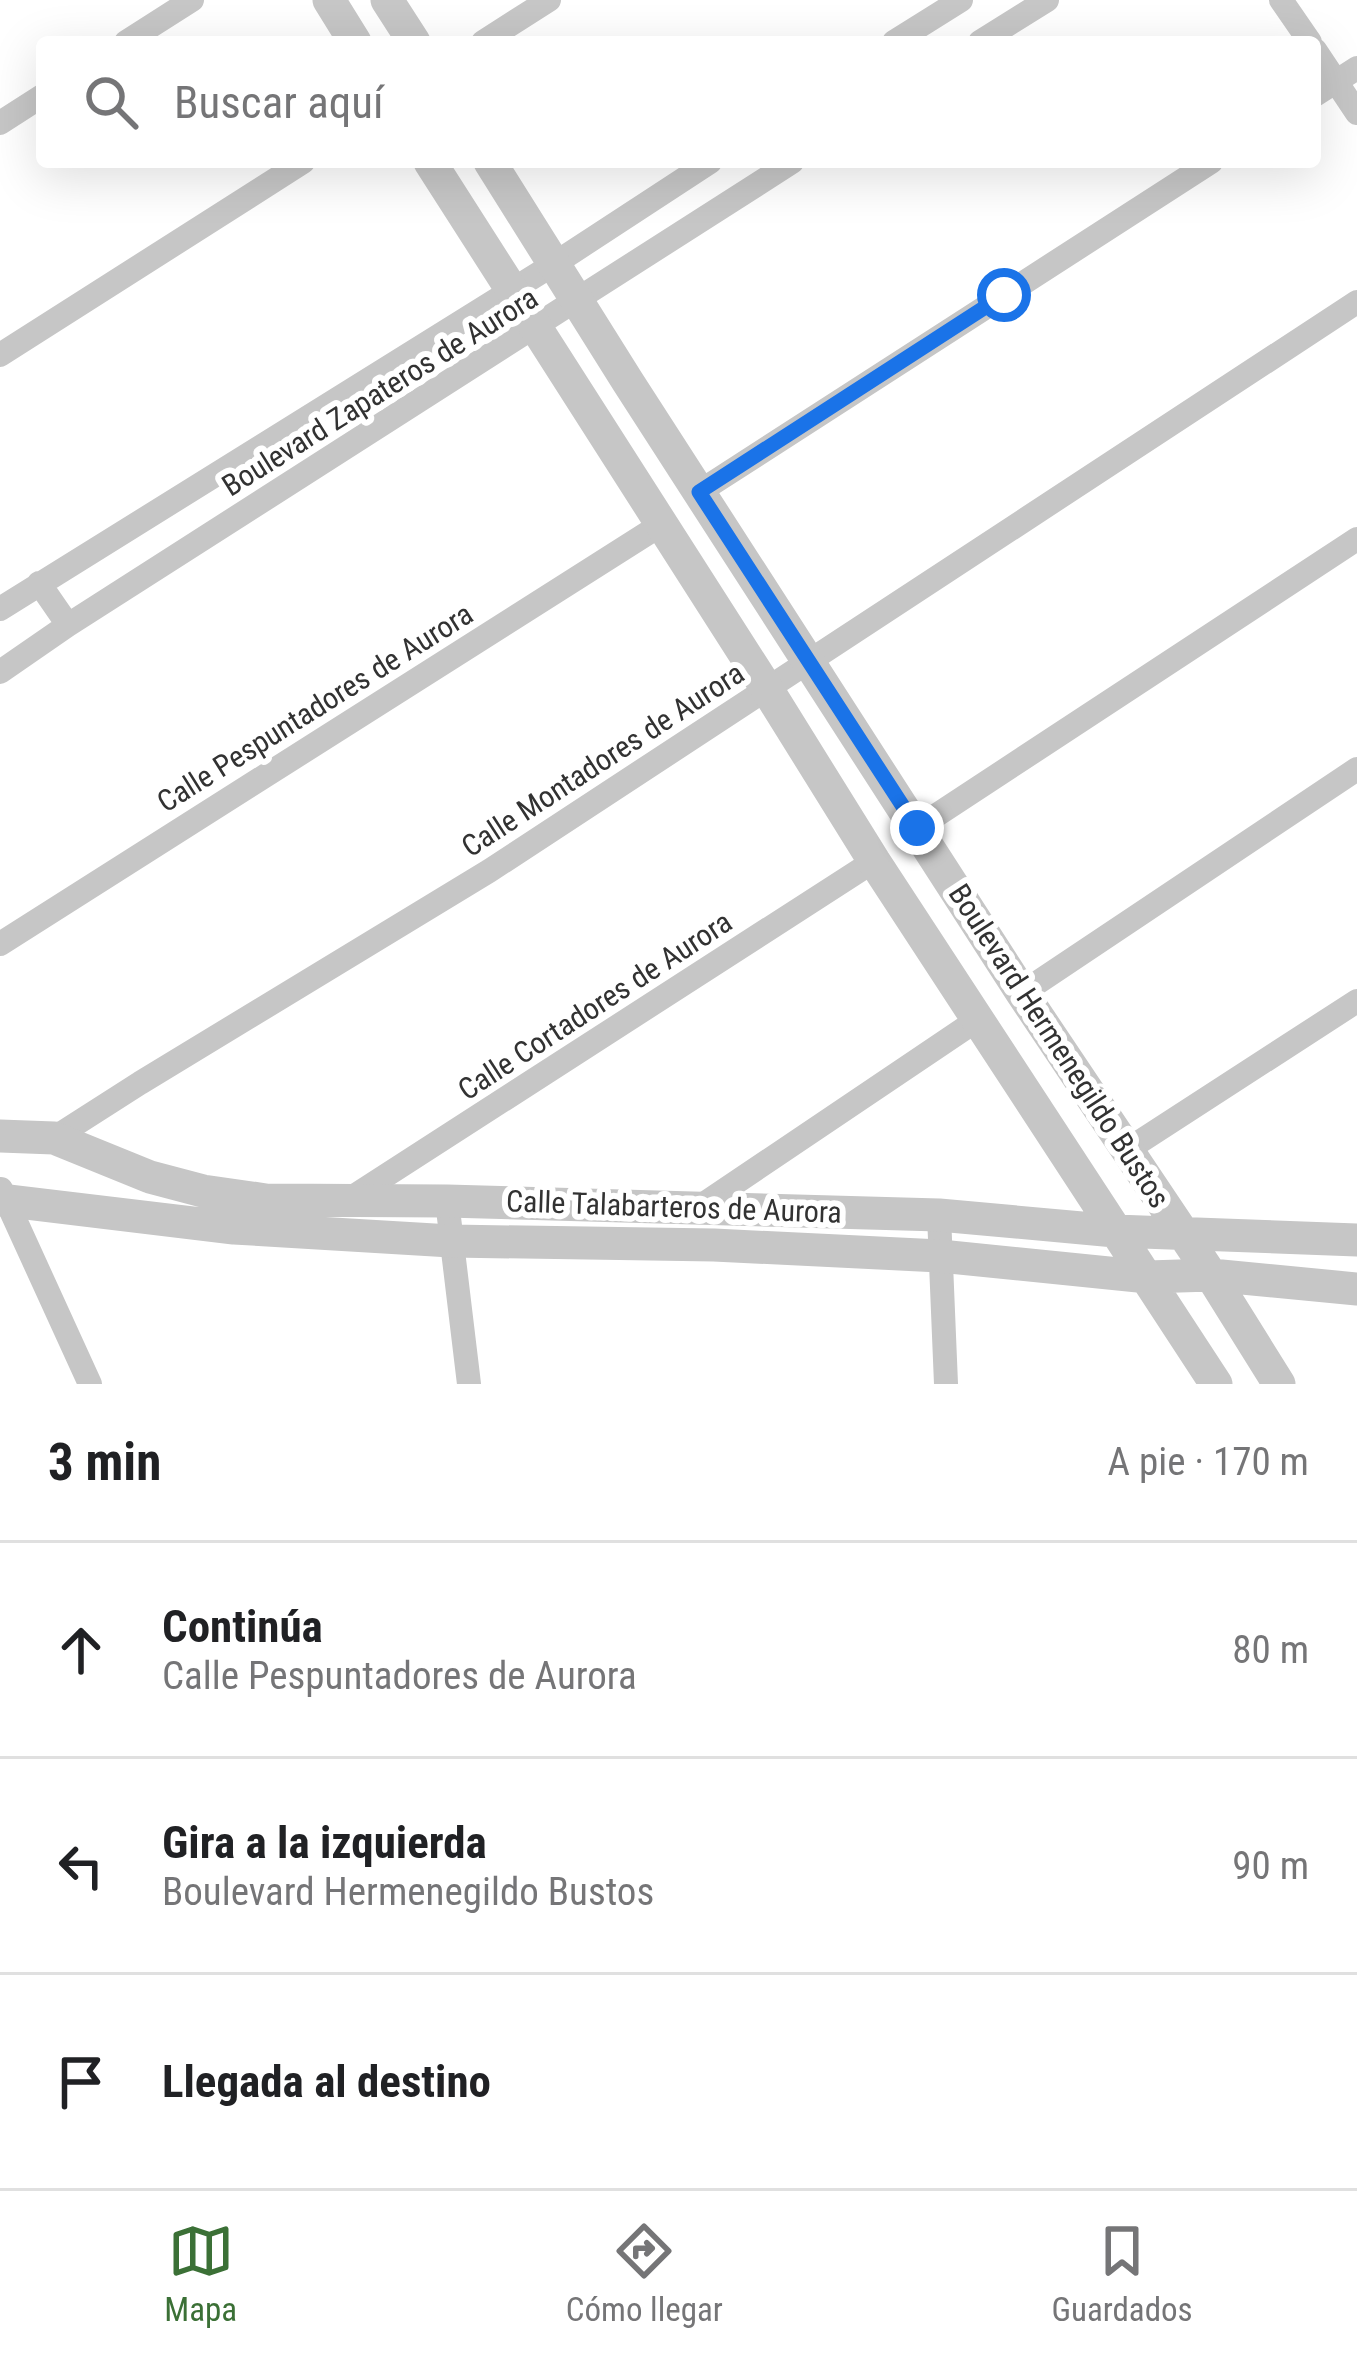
<!DOCTYPE html>
<html lang="es">
<meta charset="utf-8">
<style>
:root{--surface:#fff;--page:#f2f2f2;--text:#202124;--muted:#757577;--line:#e0e0e0;--accent:#3b7036}
body{margin:0;font-family:"Roboto Condensed",sans-serif;background:var(--page);color:var(--text)}
.stop{position:absolute;width:36px;height:36px;margin:-27px;border:9px solid #1a73e8;border-radius:50%;background:#fff}
.stop.end{background:#1a73e8;border-color:#fff;box-shadow:0 3px 12px #0008}
.list{margin:0;padding:0;list-style:none}
h2{display:flex;justify-content:space-between;align-items:center;height:156px;margin:0;padding:0 48px;font-size:51px}
h2 small{font-size:39px;font-weight:400;color:var(--muted)}
.list li{display:grid;grid-template-columns:78px 1fr auto;gap:36px;align-items:center;box-sizing:border-box;height:216px;padding:0 48px;border-top:3px solid var(--line)}
.list b{display:block;font-size:45px;white-space:nowrap}
.list p{margin:0;font-size:39px;white-space:nowrap;color:var(--muted)}
.list em{font-size:39px;font-style:normal;color:var(--muted)}
.icon{flex:none;width:66px;height:66px;fill:none;stroke:currentColor;stroke-width:2;stroke-linecap:round;stroke-linejoin:round}
.map{position:relative;flex:none;width:1357px;height:1384px;overflow:hidden}
.search{position:absolute;background:var(--surface);box-shadow:0 12px 48px #0002;left:36px;right:36px;top:36px;height:132px;display:flex;align-items:center;gap:30px;box-sizing:border-box;padding:0 42px;border-radius:12px;color:var(--muted);font-size:45px}
.sheet{height:804px;background:var(--surface)}
nav{display:flex;justify-content:space-around;align-items:center;box-sizing:border-box;height:168px;border-top:3px solid var(--line);background:var(--surface);font-size:33px;color:var(--muted)}
nav a{display:grid;justify-items:center;gap:6px}
nav .on{color:var(--accent)}
.map>svg:first-child{display:block}
.lines{fill:none;stroke-linecap:round;stroke-linejoin:round}
.minor{stroke:#c6c6c6;stroke-width:24}
.tertiary{stroke:#c6c6c6;stroke-width:33}
.route{stroke:#1a73e8;stroke-width:15}
.labels{text-anchor:middle;stroke-width:12;stroke-linejoin:round;paint-order:stroke}
.street-label{font-size:30px;fill:#323232;stroke:#fff}
</style>
<div class="map">
<svg width="1357" height="1384" viewBox="0 0 1357 1384">
<rect width="100%" height="100%" fill="#fff"/>
<g class="lines">
<path class="minor" d="M1281 0 1310 42
M126 42 192 0
M483 42 549 0
M894 42 961 0
M980 42 1047 0
M1315 50 1357 113
M1315 95 1357 68
M0 123 42 96
M0 355 303 162
M699 492 1211 162
M39 583 68 625
M0 609 554 264 710 162
M0 672 68 625 792 162
M917 828 1357 539
M0 944 662 524
M1022 993 1357 769
M54 1138 140 1083 489 871 1357 302
M1127 1150 1357 1001
M1 1189 90 1384
M348 1200 874 861
M447 1201 469 1384
M698 1208 977 1020
M939 1215 946 1384"/>
<path class="tertiary" d="M329 0 355 42
M387 0 414 42
M430 162 767 689 874 861 1216 1384
M490 162 628 382 1022 993 1211 1275 1279 1384
M0 1136 54 1138 150 1177 203 1191 266 1200 447 1201 939 1215 1115 1231 1357 1240
M0 1200 234 1228 451 1241 714 1245 940 1256 1148 1277 1211 1275 1357 1289"/>
</g>
<g class="lines">
<path class="route" d="M917 828 699 492 1004 295"/>
</g>
<g class="labels">
<g class="street-label">
<text transform="translate(380 392) rotate(-32)" y="10">Boulevard Zapateros de Aurora</text>
<text transform="translate(315 708) rotate(-32)" y="10">Calle Pespuntadores de Aurora</text>
<text transform="translate(603 760) rotate(-33)" y="10">Calle Montadores de Aurora</text>
<text transform="translate(595 1006) rotate(-33)" y="10">Calle Cortadores de Aurora</text>
<text transform="translate(1059 1046) rotate(57)" y="10">Boulevard Hermenegildo Bustos</text>
<text transform="translate(674 1207) rotate(2)" y="10">Calle Talabarteros de Aurora</text>
</g>
</g>
</svg>
<div class="stop" style="left:1004px;top:295px"></div>
<div class="stop end" style="left:917px;top:828px"></div>
<div class="search"><svg class="icon" aria-label="search" viewBox="0 0 24 24"><circle cx="10" cy="10" r="6"/><path d="M15 15l6 6"/></svg>Buscar aquí</div>
</div>
<section class="sheet">
<h2>3 min<small>A pie · 170 m</small></h2>
<ul class="list">
<li><svg class="icon" aria-label="ahead" viewBox="0 0 24 24"><path d="M12 20V5M6 11l6-6 6 6"/></svg><div><b>Continúa</b><p>Calle Pespuntadores de Aurora</p></div><em>80 m</em></li>
<li><svg class="icon" aria-label="left" viewBox="0 0 24 24"><path d="M17 20v-9H6M10 6l-5 5 5 5"/></svg><div><b>Gira a la izquierda</b><p>Boulevard Hermenegildo Bustos</p></div><em>90 m</em></li>
<li><svg class="icon" aria-label="arrive" viewBox="0 0 24 24"><path d="M6 21V4h12l-3 4 3 4H6"/></svg><div><b>Llegada al destino</b></div></li>
</ul>
</section>
<nav>
<a class="on"><svg class="icon" aria-label="map" viewBox="0 0 24 24"><path d="M3 6l6-2 6 2 6-2v14l-6 2-6-2-6 2zM9 4v14M15 6v14"/></svg>Mapa</a>
<a><svg class="icon" aria-label="directions" viewBox="0 0 24 24"><path d="M12 3l9 9-9 9-9-9zM9 14v-3h6M13 9l2 2-2 2"/></svg>Cómo llegar</a>
<a><svg class="icon" aria-label="saved" viewBox="0 0 24 24"><path d="M7 4h10v16l-5-4-5 4z"/></svg>Guardados</a>
</nav>
